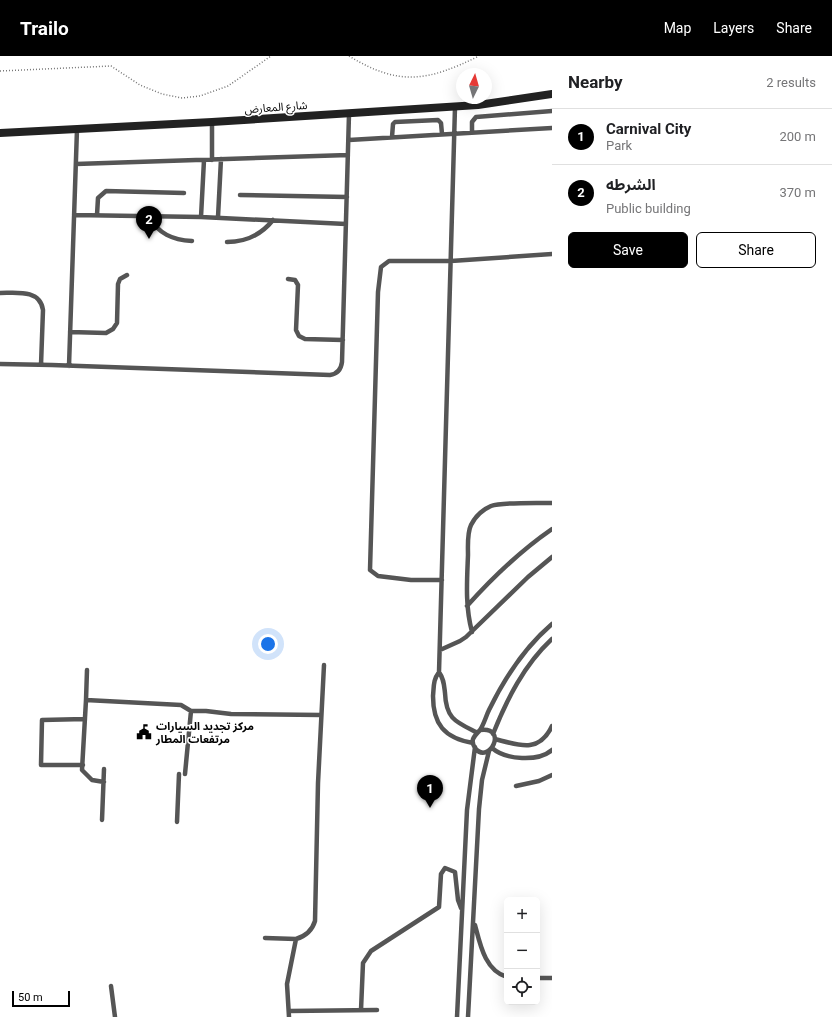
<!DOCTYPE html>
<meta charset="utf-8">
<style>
:root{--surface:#fff;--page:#f6f6f6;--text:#202124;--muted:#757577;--line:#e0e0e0;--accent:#000}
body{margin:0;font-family:Roboto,"Noto Sans Arabic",sans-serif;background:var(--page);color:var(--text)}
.controls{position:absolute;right:12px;bottom:12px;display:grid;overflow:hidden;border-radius:6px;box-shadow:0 4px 16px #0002}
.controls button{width:36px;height:36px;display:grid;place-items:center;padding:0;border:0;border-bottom:1px solid var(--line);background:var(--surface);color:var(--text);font:20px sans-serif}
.compass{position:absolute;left:456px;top:12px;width:36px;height:36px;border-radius:50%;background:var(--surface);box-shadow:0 4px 16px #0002;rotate:5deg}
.scale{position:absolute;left:12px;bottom:10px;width:58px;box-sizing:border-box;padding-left:4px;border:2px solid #000;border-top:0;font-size:11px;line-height:14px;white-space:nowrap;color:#000;-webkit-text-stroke:3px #fff;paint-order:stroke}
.you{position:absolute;left:268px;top:588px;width:14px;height:14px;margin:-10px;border:3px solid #fff;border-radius:50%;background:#1a73e8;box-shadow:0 0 0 6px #1a73e833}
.badge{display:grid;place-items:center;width:26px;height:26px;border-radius:50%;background:var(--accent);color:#fff;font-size:13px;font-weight:700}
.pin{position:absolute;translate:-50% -33px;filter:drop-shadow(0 1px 2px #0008)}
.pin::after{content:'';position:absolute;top:21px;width:14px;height:12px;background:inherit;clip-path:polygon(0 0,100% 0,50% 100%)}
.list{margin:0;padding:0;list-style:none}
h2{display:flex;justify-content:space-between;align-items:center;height:52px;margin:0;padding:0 16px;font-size:17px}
h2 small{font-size:13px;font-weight:400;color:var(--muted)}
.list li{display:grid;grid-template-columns:26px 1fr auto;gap:12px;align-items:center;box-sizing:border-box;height:56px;padding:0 16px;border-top:1px solid var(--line)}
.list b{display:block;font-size:15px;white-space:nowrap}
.list p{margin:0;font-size:13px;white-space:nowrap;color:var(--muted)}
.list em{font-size:13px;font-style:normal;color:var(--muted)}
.actions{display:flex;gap:8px;padding:12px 16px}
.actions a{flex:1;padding:9px 0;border:1px solid var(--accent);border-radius:6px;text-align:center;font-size:14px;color:var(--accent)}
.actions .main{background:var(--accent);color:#fff}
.icon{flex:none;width:22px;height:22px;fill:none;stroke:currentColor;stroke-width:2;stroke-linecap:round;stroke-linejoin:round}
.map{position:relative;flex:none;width:552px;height:961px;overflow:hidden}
header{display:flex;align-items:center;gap:24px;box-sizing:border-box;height:56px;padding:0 20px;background:var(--accent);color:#fff}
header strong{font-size:19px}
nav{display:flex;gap:22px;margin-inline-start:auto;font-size:14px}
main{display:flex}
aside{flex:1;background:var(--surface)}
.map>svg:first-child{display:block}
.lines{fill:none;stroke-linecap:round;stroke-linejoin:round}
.path{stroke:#777;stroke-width:1.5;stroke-dasharray:1 2;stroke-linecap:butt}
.lane{stroke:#555;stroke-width:4.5}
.secondary{stroke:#222;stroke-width:8}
.labels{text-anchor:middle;stroke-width:3;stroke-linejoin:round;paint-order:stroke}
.street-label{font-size:11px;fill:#000;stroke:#fff}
.poi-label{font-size:11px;font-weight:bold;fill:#000;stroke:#fff;text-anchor:start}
</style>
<header>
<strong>Trailo</strong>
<nav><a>Map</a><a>Layers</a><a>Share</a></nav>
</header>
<main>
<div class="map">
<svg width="552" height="961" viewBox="0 0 552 961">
<rect width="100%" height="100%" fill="#fff"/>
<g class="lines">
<path class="path" d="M349 0C400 31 428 25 479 0
M0 15 111 10 140 29 162 38 182 42 200 40 228 30 271 0"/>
<path class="lane" d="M455 51 439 616C444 623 444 629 445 637 446 663 456 666 476 676
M472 76V66L476 61 552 55
M392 81 393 68 395 66 438 64 441 67 442 78
M349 84 552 72
M212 104V66
M76 108 348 99
M240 139 347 141
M74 159 201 161 346 168
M97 159 98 142 106 135 184 137
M149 160C158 178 173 184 192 185
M201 161 204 104
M218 161 221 103
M227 186C246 186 261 179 273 164
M288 223 295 224 298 229 296 274 299 280 305 283 343 284
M0 237C16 237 40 233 43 254L41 309
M70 276 106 277 113 273 117 267 118 228 120 223 127 219
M0 308 52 309 330 319C337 318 341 314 342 306L349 58
M69 310 77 73
M442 524H411L378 520 370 514 378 236 381 211 389 205H451L552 198
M467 550C493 521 520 495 552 473
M472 576C465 550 467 525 468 499 468 490 467 477 471 469 475 461 482 454 491 450 502 446 538 447 552 447
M440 594 460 585 466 581 528 521 552 501
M87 614 86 644 181 649 191 655H206L231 658 321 659
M439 616C433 624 434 630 433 640 433 668 444 682 473 687
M86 644 82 714 92 724 104 726
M480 674C509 670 489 710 475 692 469 683 476 679 480 674 484 668 486 660 489 654 505 621 524 592 552 568
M493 678C507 643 524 609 552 583
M495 683C518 689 539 698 552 670
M492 692C506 704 538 706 552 694
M83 709H41L42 664 85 663
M185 718 191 655
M516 730 539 725 552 719
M102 764 104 713
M177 766 179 718
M475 869C480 888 485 915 507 921
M265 882 296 883C306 880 312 875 315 865L318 727 324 609
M537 922H552
M111 930 115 961
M361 954 363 907 371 895 439 851 441 818 445 812 455 816 458 844 461 852
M289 955 377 954
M289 961 287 928 296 883
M457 961 467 754 475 691
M468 961 479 753 482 724 489 695"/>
<path class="secondary" d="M0 77 212 66 478 49 552 38"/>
</g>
<defs>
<g id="civic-bare" transform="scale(1.2)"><path d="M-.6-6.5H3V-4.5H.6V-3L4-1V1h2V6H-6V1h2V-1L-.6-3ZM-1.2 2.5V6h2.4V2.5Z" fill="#000" stroke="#fff" stroke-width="2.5" paint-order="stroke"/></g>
</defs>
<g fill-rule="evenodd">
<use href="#civic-bare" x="144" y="676"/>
</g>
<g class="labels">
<g class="street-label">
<text transform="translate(276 51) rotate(-4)" y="4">شارع المعارض</text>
</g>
<g class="poi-label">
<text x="156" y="674">مركز تجديد السيارات<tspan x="156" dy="13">مرتفعات المطار</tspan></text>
</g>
</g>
</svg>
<div class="controls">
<button>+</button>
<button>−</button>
<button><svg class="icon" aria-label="locate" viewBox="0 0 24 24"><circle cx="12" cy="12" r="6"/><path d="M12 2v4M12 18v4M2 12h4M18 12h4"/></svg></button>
</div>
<svg class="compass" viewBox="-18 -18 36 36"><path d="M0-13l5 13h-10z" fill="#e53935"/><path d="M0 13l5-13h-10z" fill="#757577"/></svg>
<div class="scale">50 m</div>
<div class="you"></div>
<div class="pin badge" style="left:430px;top:752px">1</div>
<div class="pin badge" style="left:149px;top:183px">2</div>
</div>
<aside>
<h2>Nearby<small>2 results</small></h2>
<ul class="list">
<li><span class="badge">1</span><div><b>Carnival City</b><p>Park</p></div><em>200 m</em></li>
<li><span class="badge">2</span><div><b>الشرطه</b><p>Public building</p></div><em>370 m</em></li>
</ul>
<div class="actions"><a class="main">Save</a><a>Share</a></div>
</aside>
</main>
